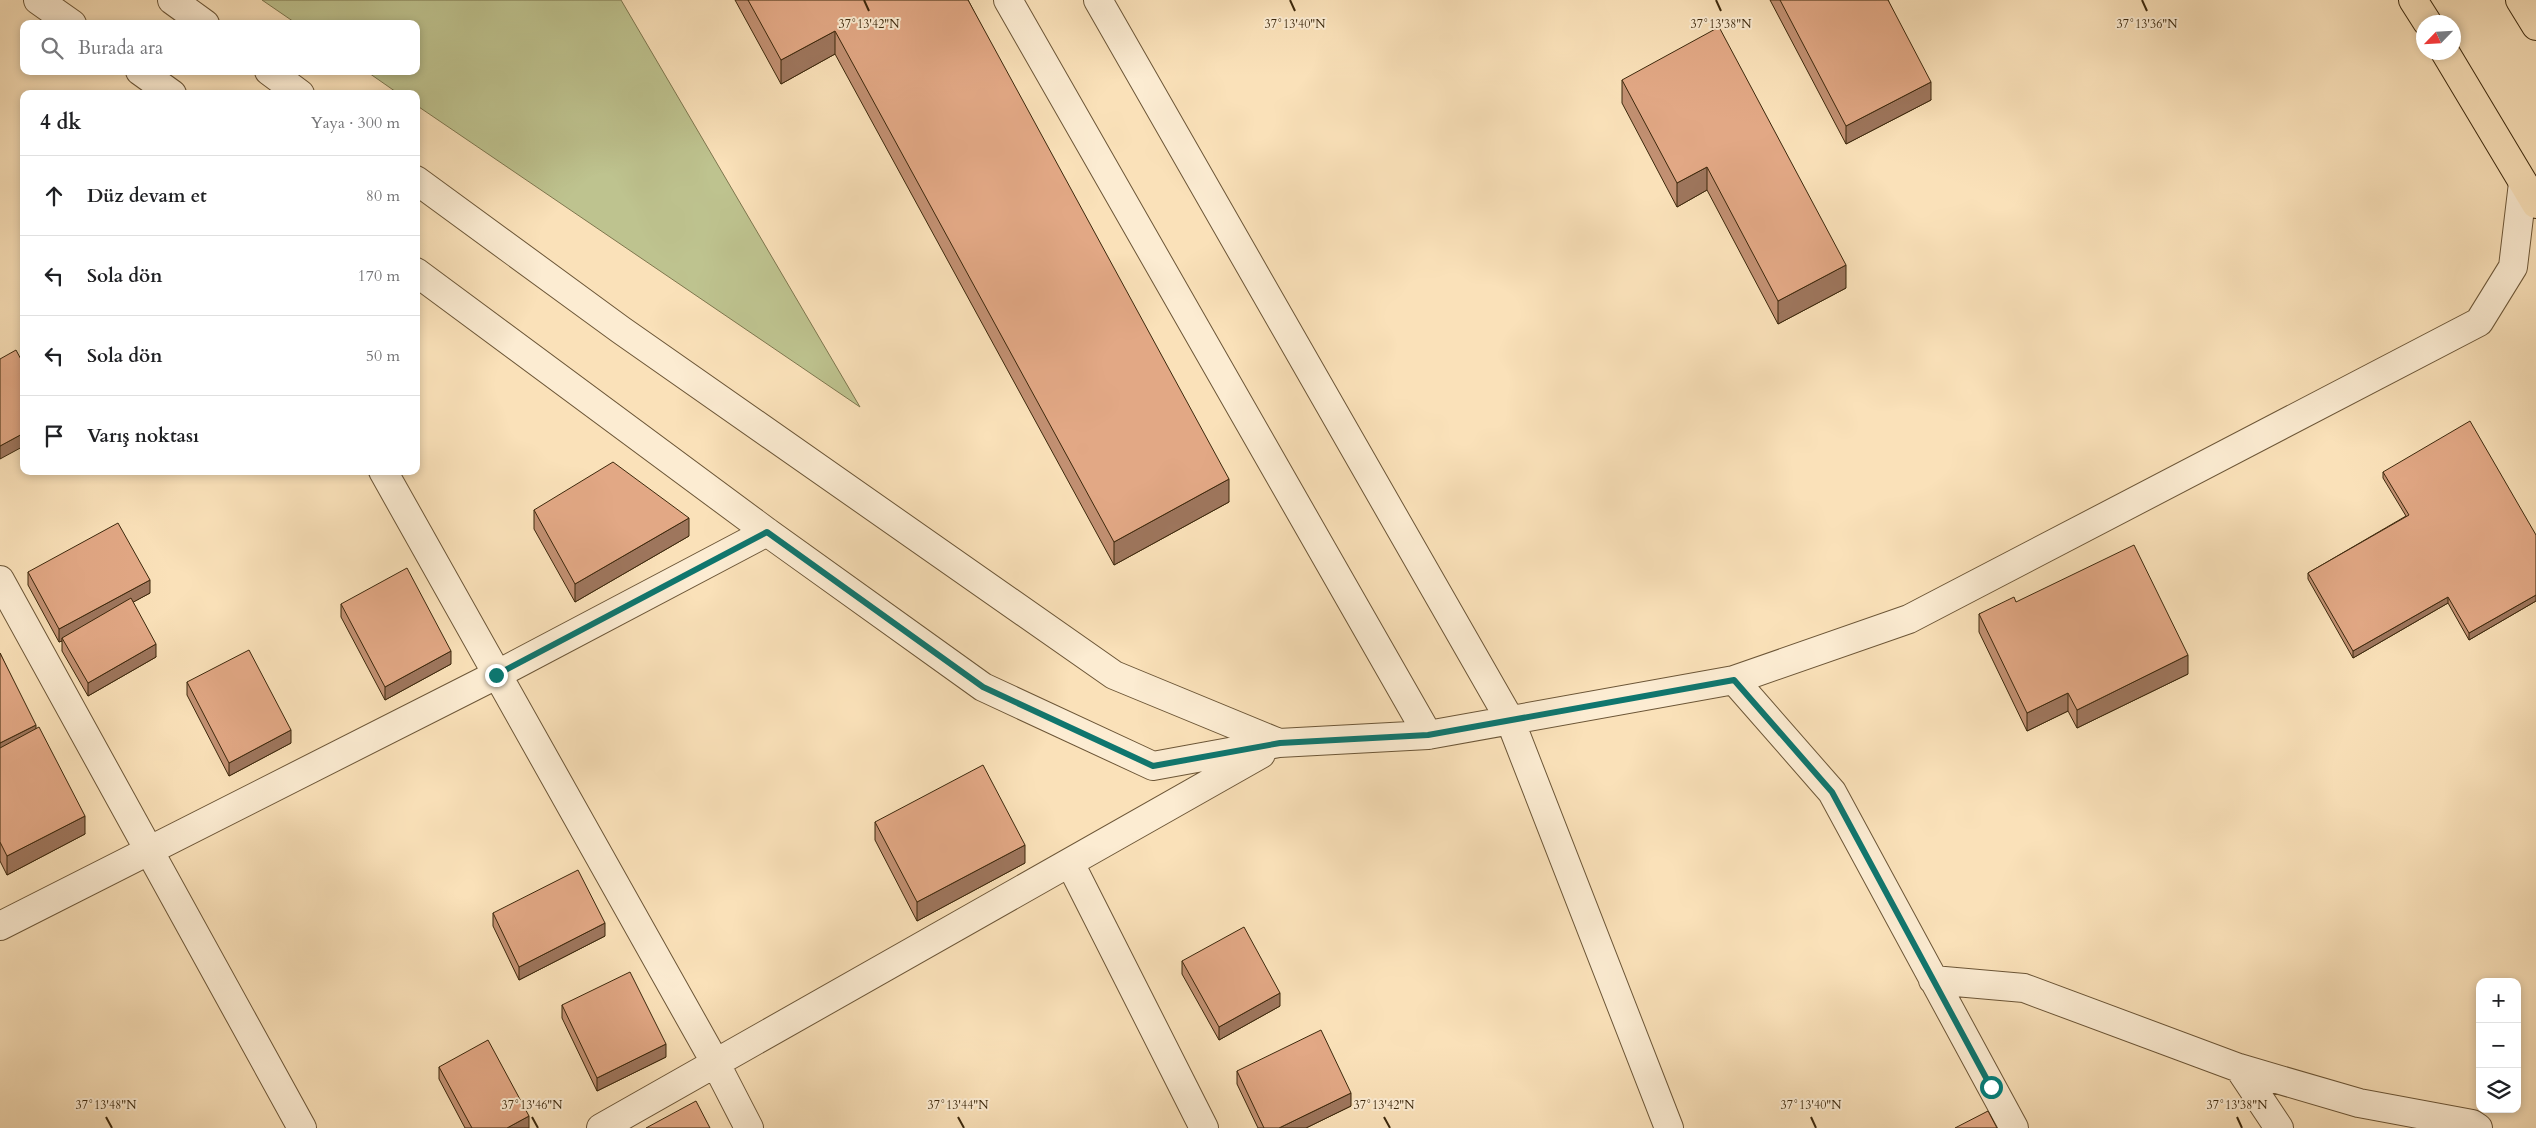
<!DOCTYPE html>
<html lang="tr">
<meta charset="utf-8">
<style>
:root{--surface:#fff;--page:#f2f2f2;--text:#202124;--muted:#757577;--line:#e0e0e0}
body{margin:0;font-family:Cardo,serif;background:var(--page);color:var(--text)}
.controls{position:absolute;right:15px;bottom:15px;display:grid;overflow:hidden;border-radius:10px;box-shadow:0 2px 8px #0003}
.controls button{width:45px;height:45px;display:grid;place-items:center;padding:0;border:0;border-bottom:1px solid var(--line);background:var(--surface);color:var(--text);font:25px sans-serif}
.compass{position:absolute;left:2416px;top:15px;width:45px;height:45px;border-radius:50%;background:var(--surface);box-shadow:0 2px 8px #0003;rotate:245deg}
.stop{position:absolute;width:15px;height:15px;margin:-11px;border:4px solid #0f766e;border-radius:50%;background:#fff}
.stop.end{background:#0f766e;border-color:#fff;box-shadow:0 1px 5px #0008}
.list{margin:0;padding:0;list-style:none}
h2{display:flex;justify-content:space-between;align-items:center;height:65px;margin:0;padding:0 20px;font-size:21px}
h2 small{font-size:16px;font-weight:400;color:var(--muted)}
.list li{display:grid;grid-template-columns:32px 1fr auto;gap:15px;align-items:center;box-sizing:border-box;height:80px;padding:0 20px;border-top:1px solid var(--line)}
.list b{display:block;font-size:19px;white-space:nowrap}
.list em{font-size:16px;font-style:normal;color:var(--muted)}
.icon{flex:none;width:28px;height:28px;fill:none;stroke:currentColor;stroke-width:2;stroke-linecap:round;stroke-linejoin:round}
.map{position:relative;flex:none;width:2536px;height:1128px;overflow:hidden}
.search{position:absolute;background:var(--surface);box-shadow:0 2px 8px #0003;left:20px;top:20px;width:400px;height:55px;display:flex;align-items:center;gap:12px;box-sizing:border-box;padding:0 18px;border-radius:10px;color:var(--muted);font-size:19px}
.panel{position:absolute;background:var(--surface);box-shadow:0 2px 8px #0003;left:20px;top:90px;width:400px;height:385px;border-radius:10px}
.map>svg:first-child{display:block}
.green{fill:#bec38f;stroke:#7d764e}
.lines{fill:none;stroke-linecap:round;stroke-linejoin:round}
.minor-casing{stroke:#6c5637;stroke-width:30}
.highway-casing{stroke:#3c280c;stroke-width:30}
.minor{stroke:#fcecd2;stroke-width:28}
.highway{stroke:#fae1b9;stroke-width:28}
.wall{fill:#c29072;stroke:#3c280c}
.shaded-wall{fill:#9e765d;stroke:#3c280c}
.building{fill:#e2a885;stroke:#3c280c}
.route{stroke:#0f766e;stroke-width:6}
.ticks{fill:none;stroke:#3c280c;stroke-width:2}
.ticks-label{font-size:12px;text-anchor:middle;fill:#3c280c;stroke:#fcecd2;stroke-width:4;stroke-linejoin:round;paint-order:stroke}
</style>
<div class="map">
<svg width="2536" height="1128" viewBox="0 0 2536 1128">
<rect width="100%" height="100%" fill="#fae1b9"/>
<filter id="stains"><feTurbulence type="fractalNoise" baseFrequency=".004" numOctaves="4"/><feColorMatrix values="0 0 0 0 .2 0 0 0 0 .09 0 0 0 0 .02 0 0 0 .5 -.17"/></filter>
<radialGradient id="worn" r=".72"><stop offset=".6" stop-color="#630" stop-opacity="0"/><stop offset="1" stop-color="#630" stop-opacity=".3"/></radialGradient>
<path class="green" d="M262 0H621L860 407 416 105V94H399L366 71H416V24H297Z"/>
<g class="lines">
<g class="minor-casing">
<path id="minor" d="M38 0 72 24
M172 0 205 24
M1008 0 1428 735
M1098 0 1510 720 1669 1128
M140 71 172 94
M269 71 300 94
M416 180 621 330 1114 675 1279 743
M416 272 767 532 983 687 1153 766 1279 743 1428 735 1734 680 1909 619 2479 322 2513 267 2523 183
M383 471 716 1064 749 1128
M0 580 302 1128
M1734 680 1832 792 2014 1128
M1070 863 1204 1128
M0 926 496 675 767 532
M1933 980 2024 988 2239 1068 2359 1103 2472 1124 2478 1128
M2239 1068 2279 1128
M601 1128 1261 754"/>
</g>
<g class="highway-casing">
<path id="highway" d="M2413 0 2427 22
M2520 0 2536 26
M2445 52 2536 204"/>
</g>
<use href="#minor" class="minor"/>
<use href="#highway" class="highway"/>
</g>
<path class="wall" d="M735 0H968L1229 502 1114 565 835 54 781 84Z
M1770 0H1888L1931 100 1846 144Z
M1622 80 1846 288 1778 324 1707 190 1677 207 1622 103Z
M2383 472 2536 535V601L2469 640 2448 603 2353 658 2308 579V573L2406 516 2383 478Z
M534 510 689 536 575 602 534 529Z
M28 572 150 593 133 602 156 657 88 696 62 651V641L59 642 28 585Z
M2016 602 2188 674 2077 728 2068 711 2027 731 1979 632V614Z
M341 604 451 664 385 700 341 617Z
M0 653 85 834 7 875 0 861Z
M187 682 291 743 229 776 187 695Z
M875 822 1025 863 917 921 875 840Z
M493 913 605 936 519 980 493 926Z
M1182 961 1280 1006 1219 1040 1182 974Z
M562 1005 666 1057 597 1091 562 1018Z
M439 1067 529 1128H465L439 1079Z
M1237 1071 1351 1106 1306 1128H1258L1237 1084Z"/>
<path class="shaded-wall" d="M835 31V54L781 84V60Z
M1931 82V100L1846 144V126Z
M1707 167V190L1677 207V183Z
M1846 265V288L1778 324V301Z
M24 433V446L0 459V446Z
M1229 479V502L1114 565V542Z
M689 518V536L575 602V584Z
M150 580V593L64 640 62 638V641L59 642V629Z
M2536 595V601L2469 640V633Z
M2448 597V603L2353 658V651Z
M156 644V657L88 696V683Z
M451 651V664L385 700V687Z
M2188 655V674L2077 728V710Z
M2068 693V711L2027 731V713Z
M36 725V738L0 756V743Z
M291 730V743L229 776V763Z
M85 816V834L7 875V856Z
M1025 845V863L917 921V902Z
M605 923V936L519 980V967Z
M1280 993V1006L1219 1040V1027Z
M666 1044V1057L597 1091V1078Z
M1351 1093V1106L1306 1128H1279Z
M529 1116V1128H507Z"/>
<path class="building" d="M748 0H968L1229 479 1114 542 835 31 781 60Z
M1780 0H1888L1931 82 1846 126Z
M1719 27 1846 265 1778 301 1707 167 1677 183 1622 80Z
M16 350 24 365V433L0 446V359Z
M2470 421 2536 535V595L2469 633 2448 597 2353 651 2308 573 2409 515 2383 472Z
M613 462 689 518 575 584 534 510Z
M118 523 150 580 59 629 28 572Z
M2134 545 2188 655 2077 710 2068 693 2027 713 1979 614 2014 597 2016 602Z
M407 568 451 651 385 687 341 604Z
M131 598 156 644 88 683 62 638Z
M249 650 291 730 229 763 187 682Z
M0 653 36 725 0 743Z
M39 727 85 816 7 856 0 842V748Z
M983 765 1025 845 917 902 875 822Z
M578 870 605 923 519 967 493 913Z
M1244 927 1280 993 1219 1027 1182 961Z
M630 972 666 1044 597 1078 562 1005Z
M1321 1030 1351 1093 1279 1128H1264L1237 1071Z
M488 1040 529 1116 507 1128H472L439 1067Z
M696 1101 710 1128H646Z
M1988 1111 1997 1128H1955Z"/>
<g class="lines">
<path class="route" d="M496 675 767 532 983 687 1153 766 1280 743 1428 735 1734 680 1832 792 1991 1087"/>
</g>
<path class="ticks" d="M864 0 869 11M1290 0 1295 11M1716 0 1721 11M2142 0 2147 11M106 1117 112 1128M532 1117 538 1128M958 1117 964 1128M1384 1117 1390 1128M1811 1117 1816 1128M2237 1117 2242 1128"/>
<g class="ticks-label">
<text x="869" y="28">37°13'42"N</text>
<text x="1295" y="28">37°13'40"N</text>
<text x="1721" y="28">37°13'38"N</text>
<text x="2147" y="28">37°13'36"N</text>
<text x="106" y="1109">37°13'48"N</text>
<text x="532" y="1109">37°13'46"N</text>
<text x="958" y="1109">37°13'44"N</text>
<text x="1384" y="1109">37°13'42"N</text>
<text x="1811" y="1109">37°13'40"N</text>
<text x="2237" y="1109">37°13'38"N</text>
</g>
<rect width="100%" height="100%" filter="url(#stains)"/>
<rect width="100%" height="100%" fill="url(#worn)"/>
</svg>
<div class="controls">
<button>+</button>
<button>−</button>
<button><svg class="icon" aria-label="layers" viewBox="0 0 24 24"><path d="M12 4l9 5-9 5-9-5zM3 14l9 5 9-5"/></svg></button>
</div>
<svg class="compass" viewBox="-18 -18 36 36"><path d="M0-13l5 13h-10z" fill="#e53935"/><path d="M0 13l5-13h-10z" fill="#757577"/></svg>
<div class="stop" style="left:1991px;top:1087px"></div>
<div class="stop end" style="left:496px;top:675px"></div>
<div class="search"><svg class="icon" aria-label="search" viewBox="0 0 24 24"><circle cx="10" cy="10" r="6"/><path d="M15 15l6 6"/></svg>Burada ara</div>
<section class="panel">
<h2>4 dk<small>Yaya · 300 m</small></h2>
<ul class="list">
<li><svg class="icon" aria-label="ahead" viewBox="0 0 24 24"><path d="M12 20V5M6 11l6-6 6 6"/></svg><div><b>Düz devam et</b></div><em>80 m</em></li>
<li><svg class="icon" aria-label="left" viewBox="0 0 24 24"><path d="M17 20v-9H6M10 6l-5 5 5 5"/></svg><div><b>Sola dön</b></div><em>170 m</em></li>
<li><svg class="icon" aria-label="left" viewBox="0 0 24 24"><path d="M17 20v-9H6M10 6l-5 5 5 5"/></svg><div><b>Sola dön</b></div><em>50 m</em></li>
<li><svg class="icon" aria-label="arrive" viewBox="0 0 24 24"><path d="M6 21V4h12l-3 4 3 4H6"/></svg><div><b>Varış noktası</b></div></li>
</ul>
</section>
</div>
